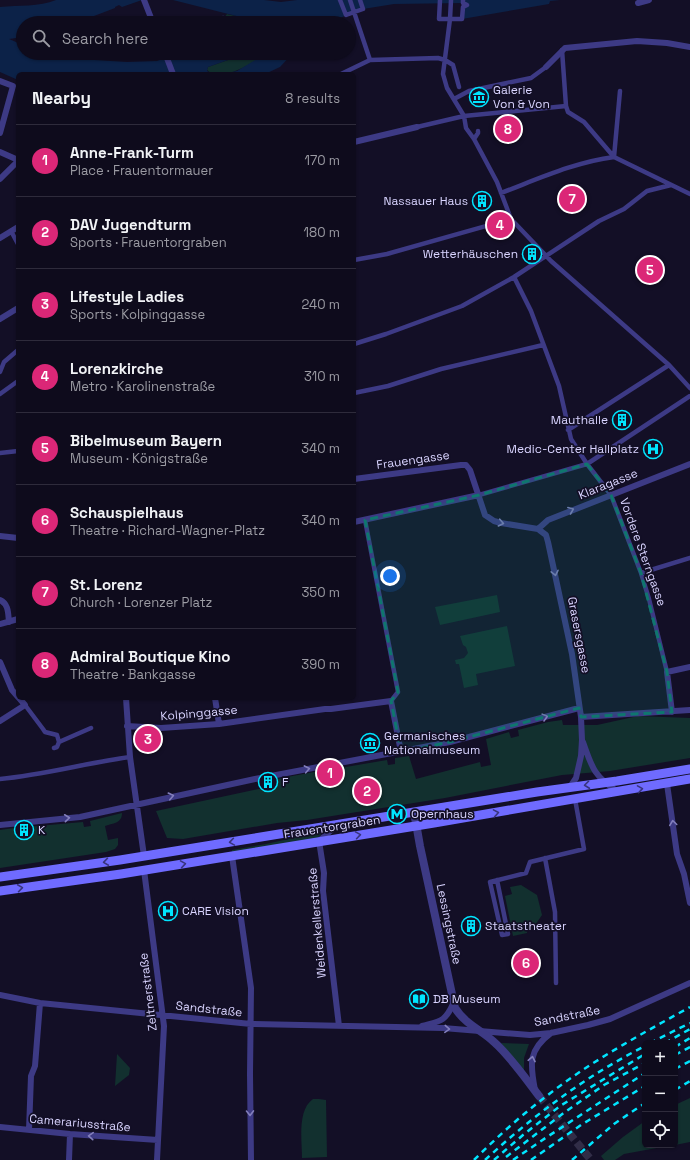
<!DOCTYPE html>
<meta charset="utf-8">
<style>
:root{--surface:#0e0b1c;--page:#171425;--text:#f1f3f6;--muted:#9b9ba3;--line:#2e2b3b;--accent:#db2777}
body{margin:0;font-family:"Space Grotesk",sans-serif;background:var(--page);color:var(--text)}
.controls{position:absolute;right:12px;bottom:12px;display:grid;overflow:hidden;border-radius:6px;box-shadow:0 1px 3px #0004}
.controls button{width:36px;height:36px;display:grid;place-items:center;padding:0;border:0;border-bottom:1px solid var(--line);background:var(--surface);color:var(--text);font:20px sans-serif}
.you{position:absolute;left:390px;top:576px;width:14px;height:14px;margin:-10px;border:3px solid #fff;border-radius:50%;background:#1a73e8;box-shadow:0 0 0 6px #1a73e833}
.badge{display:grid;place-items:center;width:26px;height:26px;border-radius:50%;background:var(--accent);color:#fff;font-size:13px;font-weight:700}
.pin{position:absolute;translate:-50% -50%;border:2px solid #fff;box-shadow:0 1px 4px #0006}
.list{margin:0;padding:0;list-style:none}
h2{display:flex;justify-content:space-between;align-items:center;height:52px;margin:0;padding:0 16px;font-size:17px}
h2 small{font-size:13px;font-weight:400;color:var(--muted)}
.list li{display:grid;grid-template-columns:26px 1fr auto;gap:12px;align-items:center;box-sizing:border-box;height:72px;padding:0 16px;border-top:1px solid var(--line)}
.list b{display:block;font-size:15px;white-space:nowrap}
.list p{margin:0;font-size:13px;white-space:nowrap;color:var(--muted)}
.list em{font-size:13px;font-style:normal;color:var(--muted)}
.icon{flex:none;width:22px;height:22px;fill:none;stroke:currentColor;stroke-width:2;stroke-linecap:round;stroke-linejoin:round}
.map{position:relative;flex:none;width:690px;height:1160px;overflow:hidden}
.search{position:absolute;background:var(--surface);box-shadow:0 1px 3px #0004;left:16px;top:16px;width:340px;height:44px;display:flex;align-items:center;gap:10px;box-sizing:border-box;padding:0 14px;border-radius:22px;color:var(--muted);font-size:15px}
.panel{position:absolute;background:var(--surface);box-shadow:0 1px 3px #0004;left:16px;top:72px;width:340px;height:628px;border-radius:6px}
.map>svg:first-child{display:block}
.green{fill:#12302f}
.water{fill:#0c2248}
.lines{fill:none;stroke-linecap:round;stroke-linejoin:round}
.tertiary-tunnel{stroke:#312d47;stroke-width:8;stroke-dasharray:8 4;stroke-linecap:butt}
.pedestrian{stroke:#3d3a85;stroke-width:4.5}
.minor{stroke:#3d3a85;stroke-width:6}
.tertiary{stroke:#3d3a85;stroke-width:8}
.secondary{stroke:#6f6bff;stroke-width:9}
.rail{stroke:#00e5ff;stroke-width:2.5;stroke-dasharray:6 5;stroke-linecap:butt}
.oneway{stroke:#837fbc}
.oneway2{stroke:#38347d}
.marked{fill:#0f766e;fill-opacity:0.2;stroke:#0f766e;stroke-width:3;stroke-dasharray:8 5;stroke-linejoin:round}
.labels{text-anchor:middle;stroke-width:3.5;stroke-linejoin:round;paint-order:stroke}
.poi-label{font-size:12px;fill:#d9d4ff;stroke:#130f26;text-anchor:start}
.street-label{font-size:12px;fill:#d9d4ff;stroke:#130f26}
</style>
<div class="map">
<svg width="690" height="1160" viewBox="0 0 690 1160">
<rect width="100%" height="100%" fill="#130f26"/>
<path class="green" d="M227 14 260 22 258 23H227L229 19 224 18Z
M248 53H267C255 62 220 84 207 70L208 67Z
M497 595 500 612 440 625 435 607Z
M507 626 515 666 476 674 478 685 464 688 459 664H456L455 660 464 658 468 653 466 647 463 645 460 636Z
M638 716 690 718V758L610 771 562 775 445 798 307 820 277 823 183 839 167 838 156 811 272 786 271 780 325 770 327 776 334 775V769L387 760 388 765 395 764V758L409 756 416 779 480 762 481 767 491 765 486 739 509 732 511 738 519 736 518 730 548 722 562 720 563 725H597Z
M122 813C122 823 114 823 105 826L108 840 118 838V845L115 849 106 852 0 868V830L21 827V832H27V827L83 822 84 827 91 826 90 821Z
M320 832 322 833 318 838 232 852V850L266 844Z
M521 885 537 895 542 915 533 928 527 930V933L513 936 505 896 512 894 510 887Z
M501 1043 529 1044 524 1058V1073Z
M117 1054 130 1068 129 1075 115 1086Z
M690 1098V1142L675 1145V1105Z
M313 1099H319L326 1100 327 1157 302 1158C302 1141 297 1110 313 1099Z
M645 1121V1145H673L624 1154 615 1160H604L601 1156 623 1137Z"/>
<path class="water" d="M56 0H142L122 7 119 5 115 7V8L94 16 82 23 81 22 78 23H23V37L9 39 23 45V53H48L95 60 127 62 157 61 178 53H248L208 67 207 71 213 74H18V80L0 72V7C19 5 39 7 56 0Z
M173 0H264L281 2 297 0H560L550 1 549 4 462 19 463 3 394 4 363 9 327 23H258L260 22Z
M267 53H293L280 67 265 74H223L237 71Z"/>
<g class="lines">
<path class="tertiary-tunnel" d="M539 1096 591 1160"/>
<path class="pedestrian" d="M340 0 346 15 363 9 360 0
M350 0 370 60
M440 0 439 19H462L463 7 467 5 463 3V0
M451 0 450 19 443 74 447 88 464 116 466 128 474 139 497 182 511 219 551 261 669 365 690 388
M165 23H178
M214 23 223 18
M562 50 566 106 568 112 584 122 614 157 690 194
M341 74 370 60 438 58 445 60 453 65 459 87
M454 99 469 91 531 78 546 67
M417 127 464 116 566 106
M474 139 478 133V131
M614 157 620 91
M501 193C538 179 575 162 614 157
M11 231 18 244
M354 260 387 254 511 219
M514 277 531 311 559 386 571 439 587 464 611 495 641 573 649 599 667 672
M354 344 386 334 462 306 514 277 599 221 624 209 647 191 671 185
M0 372 4 362 18 350
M354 393 388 386 441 369 543 345
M0 394 18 381
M568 430 669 365
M0 453 18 451
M479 495 587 464 690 396
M365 520 398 692 391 701
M641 573 690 558
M25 705 43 729 45 732 57 735 59 742
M54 748 57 747 59 742 91 728
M0 779C44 775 86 763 130 757
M545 858 555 912 556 983
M497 880 508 934 502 935 490 882 526 873 530 862 584 849 575 799"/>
<path class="minor" d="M144 0 153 23
M638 3 649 0
M165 53 173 74
M546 67 565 48 637 41 667 43 690 47
M0 81 13 86 0 133
M354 142 417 127
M0 152 18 160
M0 179 18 161
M0 238 18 227
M0 319 18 308
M354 479 461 465H466L470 470 485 515 494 521 501 523 538 529 546 535 548 542 572 654 581 717 582 740 581 756 576 778 570 787
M354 522 479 495
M538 529 548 520 690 464
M0 536 18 538
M0 600C9 604 8 614 9 622
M0 624 18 619
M0 662 12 690 18 697
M126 698 130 757 144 856
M215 698 219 724
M672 712 667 672 690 667
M581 717 690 710
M0 721 25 705 19 698
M127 726 161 728 219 724 325 709H331L391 701 401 752
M583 742C592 768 594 776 618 792
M667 784 677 854 684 874 690 903
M0 825 80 817 255 779 450 742 579 708
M337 825 319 841 324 873 323 891 339 1026
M232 856 251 988 250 1074 251 1160
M144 870 164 1026 157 1160
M0 995 40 1003 251 1024 443 1028 530 1035 551 1033 588 1025 610 1019 690 983
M422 1026C440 1021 445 1022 453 1004
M535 1090C530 1064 528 1050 551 1033
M0 1127 70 1134 158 1140
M29 1130 31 1076 35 1066 40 1003
M69 1160 70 1134"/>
<path class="tertiary" d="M414 812 420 846 455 1008C466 1025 480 1029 494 1042 510 1056 526 1079 539 1096"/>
<path class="secondary" d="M0 877 120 860 537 792 617 781 690 769
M0 891 121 874 434 823 690 779"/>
<path class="rail" d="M650 1043 690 1023
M665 1043 690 1029
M675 1047 690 1038
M675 1055 690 1047
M675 1069 690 1061
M675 1090 690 1081
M506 1157 565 1112 604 1085 645 1063
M474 1160C502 1132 532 1106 564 1083 604 1054 647 1031 690 1007
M485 1160C534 1115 586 1076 645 1046
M494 1160 523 1135 560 1106 645 1054
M513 1160 547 1137 645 1073
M531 1160 581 1125 645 1086
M572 1160 614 1124 645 1103"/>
</g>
<defs><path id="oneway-chevron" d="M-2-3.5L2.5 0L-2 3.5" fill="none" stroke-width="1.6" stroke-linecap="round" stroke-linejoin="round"/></defs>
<g class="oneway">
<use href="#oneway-chevron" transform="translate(571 510) rotate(-22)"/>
<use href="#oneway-chevron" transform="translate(501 523) rotate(12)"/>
<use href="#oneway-chevron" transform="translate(555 573) rotate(78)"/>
<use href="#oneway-chevron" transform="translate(545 717) rotate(-15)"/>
<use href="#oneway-chevron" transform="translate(307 769) rotate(-11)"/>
<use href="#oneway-chevron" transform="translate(171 796) rotate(-13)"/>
<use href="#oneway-chevron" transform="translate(67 818) rotate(-6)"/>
<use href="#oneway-chevron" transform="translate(673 823) rotate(-98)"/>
<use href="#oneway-chevron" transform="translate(447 1029) rotate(3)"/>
<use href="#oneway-chevron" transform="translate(532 1059) rotate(-79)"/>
<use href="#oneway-chevron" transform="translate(250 1113) rotate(89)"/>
<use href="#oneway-chevron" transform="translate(91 1136) rotate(-176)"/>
</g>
<g class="oneway2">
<use href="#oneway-chevron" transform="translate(587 785) rotate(173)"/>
<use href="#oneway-chevron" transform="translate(640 789) rotate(-9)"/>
<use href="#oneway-chevron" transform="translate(496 813) rotate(-10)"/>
<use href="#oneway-chevron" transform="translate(358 835) rotate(-9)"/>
<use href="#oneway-chevron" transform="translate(232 842) rotate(171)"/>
<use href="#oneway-chevron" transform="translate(106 862) rotate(172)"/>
<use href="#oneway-chevron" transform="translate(183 864) rotate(-9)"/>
<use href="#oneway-chevron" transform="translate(20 888) rotate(-8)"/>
</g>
<path class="marked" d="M587 464 611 495 641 573 667 672 672 712 581 717 579 708 450 742 401 752 391 701 398 692 365 520 479 495Z"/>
<defs>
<g id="museum-ring" transform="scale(1)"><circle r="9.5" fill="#130f26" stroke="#00e5ff" stroke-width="1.5"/><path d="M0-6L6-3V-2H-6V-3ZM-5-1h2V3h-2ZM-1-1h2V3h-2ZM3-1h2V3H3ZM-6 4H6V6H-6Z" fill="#00e5ff"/></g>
<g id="building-ring" transform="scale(1)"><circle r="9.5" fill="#130f26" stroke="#00e5ff" stroke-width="1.5"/><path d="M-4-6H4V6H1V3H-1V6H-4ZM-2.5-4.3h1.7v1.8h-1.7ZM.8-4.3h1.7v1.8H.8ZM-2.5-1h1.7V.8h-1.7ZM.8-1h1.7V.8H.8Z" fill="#00e5ff"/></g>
<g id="hospital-ring" transform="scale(1)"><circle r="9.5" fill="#130f26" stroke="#00e5ff" stroke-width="1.5"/><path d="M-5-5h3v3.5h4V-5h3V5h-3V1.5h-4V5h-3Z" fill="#00e5ff"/></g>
<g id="metro-ring" transform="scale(1)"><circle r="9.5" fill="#130f26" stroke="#00e5ff" stroke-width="1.5"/><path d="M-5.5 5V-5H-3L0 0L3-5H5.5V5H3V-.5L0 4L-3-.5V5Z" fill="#00e5ff"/></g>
<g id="library-ring" transform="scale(1)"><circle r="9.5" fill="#130f26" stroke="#00e5ff" stroke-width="1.5"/><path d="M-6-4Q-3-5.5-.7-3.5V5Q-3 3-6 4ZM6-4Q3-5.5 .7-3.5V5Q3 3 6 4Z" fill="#00e5ff"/></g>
</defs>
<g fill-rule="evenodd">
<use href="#museum-ring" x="479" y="97"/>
<use href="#building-ring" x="482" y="201"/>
<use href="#building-ring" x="532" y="254"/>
<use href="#building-ring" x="622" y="420"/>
<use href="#hospital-ring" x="653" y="449"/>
<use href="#museum-ring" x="370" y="743"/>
<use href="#building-ring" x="268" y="782"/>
<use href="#metro-ring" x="397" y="814"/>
<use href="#building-ring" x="24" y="830"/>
<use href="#hospital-ring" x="168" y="911"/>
<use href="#building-ring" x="471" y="926"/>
<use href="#library-ring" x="419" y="999"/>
</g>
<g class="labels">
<g class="poi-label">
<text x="493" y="94">Galerie<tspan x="493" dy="14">Von &amp; Von</tspan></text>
<text x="468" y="205" text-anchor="end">Nassauer Haus</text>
<text x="518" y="258" text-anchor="end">Wetterhäuschen</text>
<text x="608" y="424" text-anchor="end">Mauthalle</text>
<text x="639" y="453" text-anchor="end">Medic-Center Hallplatz</text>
<text x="384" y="740">Germanisches<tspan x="384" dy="14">Nationalmuseum</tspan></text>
<text x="282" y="786">F</text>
<text x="411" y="818">Opernhaus</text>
<text x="38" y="834">K</text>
<text x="182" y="915">CARE Vision</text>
<text x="485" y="930">Staatstheater</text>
<text x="433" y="1003">DB Museum</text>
</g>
<g class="street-label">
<text transform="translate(413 460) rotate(-8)" y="4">Frauengasse</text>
<text transform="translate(608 484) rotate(-22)" y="4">Klaragasse</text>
<text transform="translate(643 552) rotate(70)" y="4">Vordere Sterngasse</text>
<text transform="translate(579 635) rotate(79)" y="4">Grasersgasse</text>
<text transform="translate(199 713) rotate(-5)" y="4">Kolpinggasse</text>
<text transform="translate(332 827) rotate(-9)" y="4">Frauentorgraben</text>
<text transform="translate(317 923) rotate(-95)" y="4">Weidenkellerstraße</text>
<text transform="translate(449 924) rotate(78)" y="4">Lessingstraße</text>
<text transform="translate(148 992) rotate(-97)" y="4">Zeltnerstraße</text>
<text transform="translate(209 1009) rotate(6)" y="4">Sandstraße</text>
<text transform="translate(567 1016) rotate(-11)" y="4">Sandstraße</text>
<text transform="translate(80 1123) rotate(5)" y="4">Camerariusstraße</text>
</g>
</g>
</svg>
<div class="controls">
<button>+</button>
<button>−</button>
<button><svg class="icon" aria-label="locate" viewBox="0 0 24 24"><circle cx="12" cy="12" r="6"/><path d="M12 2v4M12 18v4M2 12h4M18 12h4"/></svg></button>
</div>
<div class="you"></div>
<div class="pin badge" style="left:330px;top:773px">1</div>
<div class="pin badge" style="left:367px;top:791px">2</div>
<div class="pin badge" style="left:148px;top:739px">3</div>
<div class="pin badge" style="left:500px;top:225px">4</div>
<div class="pin badge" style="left:650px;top:270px">5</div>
<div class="pin badge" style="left:526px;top:963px">6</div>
<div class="pin badge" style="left:572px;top:199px">7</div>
<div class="pin badge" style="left:508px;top:129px">8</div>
<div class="search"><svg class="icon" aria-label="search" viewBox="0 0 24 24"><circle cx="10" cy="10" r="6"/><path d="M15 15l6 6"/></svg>Search here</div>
<section class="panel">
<h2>Nearby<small>8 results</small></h2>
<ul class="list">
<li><span class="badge">1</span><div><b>Anne-Frank-Turm</b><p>Place · Frauentormauer</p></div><em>170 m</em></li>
<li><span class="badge">2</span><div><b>DAV Jugendturm</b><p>Sports · Frauentorgraben</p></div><em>180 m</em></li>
<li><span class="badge">3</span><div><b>Lifestyle Ladies</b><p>Sports · Kolpinggasse</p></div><em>240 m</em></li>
<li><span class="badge">4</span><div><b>Lorenzkirche</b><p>Metro · Karolinenstraße</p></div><em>310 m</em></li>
<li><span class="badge">5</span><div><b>Bibelmuseum Bayern</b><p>Museum · Königstraße</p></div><em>340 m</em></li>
<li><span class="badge">6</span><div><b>Schauspielhaus</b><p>Theatre · Richard-Wagner-Platz</p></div><em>340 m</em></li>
<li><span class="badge">7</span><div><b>St. Lorenz</b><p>Church · Lorenzer Platz</p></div><em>350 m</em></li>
<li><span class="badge">8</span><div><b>Admiral Boutique Kino</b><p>Theatre · Bankgasse</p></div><em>390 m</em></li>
</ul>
</section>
</div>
